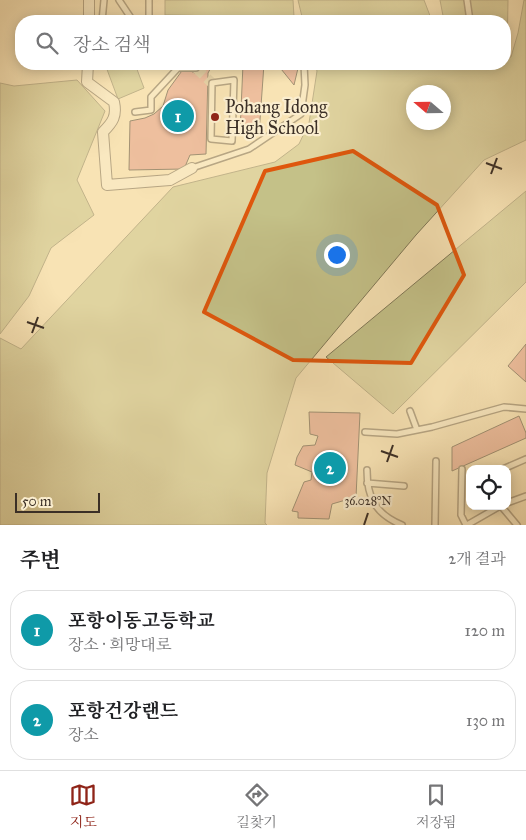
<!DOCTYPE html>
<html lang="ko">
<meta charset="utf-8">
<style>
:root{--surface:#fff;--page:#f6f6f6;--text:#202124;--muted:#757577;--line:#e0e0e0;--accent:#8f2418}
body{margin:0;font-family:"IM FELL Great Primer","Noto Serif KR",serif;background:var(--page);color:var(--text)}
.controls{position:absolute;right:15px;bottom:15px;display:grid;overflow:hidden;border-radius:10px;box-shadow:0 2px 12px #0003}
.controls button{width:45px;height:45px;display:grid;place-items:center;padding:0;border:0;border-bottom:1px solid var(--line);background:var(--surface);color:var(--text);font:25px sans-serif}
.compass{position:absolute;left:406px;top:85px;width:45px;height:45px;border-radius:50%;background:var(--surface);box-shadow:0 2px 12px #0003;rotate:290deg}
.scale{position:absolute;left:15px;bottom:12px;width:85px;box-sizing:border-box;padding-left:5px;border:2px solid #3b2f26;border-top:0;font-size:14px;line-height:18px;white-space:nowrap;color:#3b2f26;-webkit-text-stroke:4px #faedce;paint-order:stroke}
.you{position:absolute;left:336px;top:254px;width:18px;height:18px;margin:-12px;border:4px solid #fff;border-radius:50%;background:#1a73e8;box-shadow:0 0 0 8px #1a73e833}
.badge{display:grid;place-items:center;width:32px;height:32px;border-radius:50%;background:var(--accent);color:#fff;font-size:16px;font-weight:700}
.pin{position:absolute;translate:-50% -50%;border:2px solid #fff;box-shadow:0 1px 5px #0006}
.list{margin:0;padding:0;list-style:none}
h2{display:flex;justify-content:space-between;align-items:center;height:65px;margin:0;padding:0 20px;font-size:21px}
h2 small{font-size:16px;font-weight:400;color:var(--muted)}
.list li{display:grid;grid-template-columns:32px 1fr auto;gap:15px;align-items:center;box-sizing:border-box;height:80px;margin:0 10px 10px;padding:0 10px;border:1px solid var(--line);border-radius:20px}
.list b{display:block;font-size:19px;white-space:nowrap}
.list p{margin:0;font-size:16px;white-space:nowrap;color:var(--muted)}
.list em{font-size:16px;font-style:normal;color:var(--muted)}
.icon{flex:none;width:28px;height:28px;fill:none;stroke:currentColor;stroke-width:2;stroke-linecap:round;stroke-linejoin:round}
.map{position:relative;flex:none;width:526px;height:525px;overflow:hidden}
.search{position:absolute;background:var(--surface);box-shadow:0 2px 12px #0003;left:15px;right:15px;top:15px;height:55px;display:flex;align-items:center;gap:12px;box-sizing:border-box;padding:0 18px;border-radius:20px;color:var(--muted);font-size:19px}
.sheet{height:245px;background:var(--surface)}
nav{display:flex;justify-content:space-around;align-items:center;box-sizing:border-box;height:70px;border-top:1px solid var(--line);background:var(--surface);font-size:14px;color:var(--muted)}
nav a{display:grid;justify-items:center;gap:2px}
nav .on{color:var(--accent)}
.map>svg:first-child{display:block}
.green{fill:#c4c188;stroke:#807857;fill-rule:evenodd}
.building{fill:#e29383;stroke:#3b2f26}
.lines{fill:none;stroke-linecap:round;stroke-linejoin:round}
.street-tunnel{stroke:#d2bf98;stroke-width:10;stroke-dasharray:10 5;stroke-linecap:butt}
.lane-casing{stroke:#6a5c4a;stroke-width:8}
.street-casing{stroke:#6a5c4a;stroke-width:12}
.lane{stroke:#faedce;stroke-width:5}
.street{stroke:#faedce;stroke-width:10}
.marked{fill:none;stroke:#df570d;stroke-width:4;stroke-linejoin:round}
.ticks{fill:none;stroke:#3b2f26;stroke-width:2}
.poi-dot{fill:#8f2418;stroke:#faedce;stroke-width:2}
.labels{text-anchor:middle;stroke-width:4.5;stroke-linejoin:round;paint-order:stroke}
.poi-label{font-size:18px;fill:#3b2f26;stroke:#faedce;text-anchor:start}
.ticks-label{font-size:12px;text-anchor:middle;fill:#3b2f26;stroke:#faedce;stroke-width:4.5;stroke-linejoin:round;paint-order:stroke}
</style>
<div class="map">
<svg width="526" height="525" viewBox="0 0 526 525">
<rect width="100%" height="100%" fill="#f8e3b4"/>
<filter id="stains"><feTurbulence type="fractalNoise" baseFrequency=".004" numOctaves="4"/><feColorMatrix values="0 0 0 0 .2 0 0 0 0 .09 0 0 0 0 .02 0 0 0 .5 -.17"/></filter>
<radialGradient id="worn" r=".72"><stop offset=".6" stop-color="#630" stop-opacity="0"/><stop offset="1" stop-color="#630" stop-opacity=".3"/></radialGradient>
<path class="green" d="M165 0H293L294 17 165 15Z
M298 0H424L432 21H303Z
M440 0H508L507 57H505V21H444Z
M524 0H526V140L484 160 416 235 296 378 267 473 265 523 267 525H0V338L21 349 173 187 275 162 299 144 309 123 317 71 315 64H448L450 66 505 64V60L511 57 518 33ZM414 92H444V122H414Z
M105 64H135L144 88 118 99Z
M77 80 105 111 77 180 94 215 51 248 29 296 0 334V83L14 86Z
M526 191V282L393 414 326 357Z"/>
<path class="building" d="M204 64H213L208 73 206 154 190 155 184 169 129 170 130 121 145 118 154 114 163 106 168 90 184 68 199 75Z
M243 64H264L259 134 240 132Z
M277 64H299L294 85Z
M526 344V382L508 366Z
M309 412 360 413 356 497 332 504 329 519 298 518V512L292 511 304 482 311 480 312 472 295 465 297 457 303 446 315 445 318 436 310 434Z
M519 416 526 433V438L452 471V447Z"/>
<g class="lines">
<path class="street-tunnel" d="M196 68 212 83"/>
<g class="lane-casing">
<path id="lane" d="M119 0 133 21
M467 0 470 21
M102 21 104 0
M149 21V0
M294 21H298
M174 64 178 68H196
M234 80 232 141 211 139 212 83Z
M135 112 151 110V97L178 68
M192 168 249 149 301 114 305 85 304 64
M410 411 417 430
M365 432 397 434 432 427 504 407 526 409
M462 469 461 515 466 525
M503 469 526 459
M367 470C367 497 375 514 402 525
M367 483 404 486
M507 503 526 496
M501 506 517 525
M435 525 436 461
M467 525 500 506"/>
</g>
<g class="street-casing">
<path id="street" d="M89 21V0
M88 64 87 82 114 102C117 116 113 122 103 132L107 185 170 180 192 168"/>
</g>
<use href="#lane" class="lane"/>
<use href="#street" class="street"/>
</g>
<path d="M0 0H526V525H0ZM353 151 437 205 464 275 411 363 293 360 204 312 265 171Z" fill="#f8e3b4" fill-opacity=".55" fill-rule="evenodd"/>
<path class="marked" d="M353 151 437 205 464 275 411 363 293 360 204 312 265 171Z"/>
<path class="ticks" d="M486 163 502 169M491 174 497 158M27 322 44 328M32 333 38 317M381 451 398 457M387 462 393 445M364 525 368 513"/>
<circle class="poi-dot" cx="215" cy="117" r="5"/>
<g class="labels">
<g class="poi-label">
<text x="225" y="113">Pohang Idong<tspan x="225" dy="21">High School</tspan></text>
</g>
</g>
<g class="ticks-label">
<text x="368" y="505">36.028°N</text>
</g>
<rect width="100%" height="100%" filter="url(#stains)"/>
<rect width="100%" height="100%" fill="url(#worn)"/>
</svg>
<div class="controls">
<button><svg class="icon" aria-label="locate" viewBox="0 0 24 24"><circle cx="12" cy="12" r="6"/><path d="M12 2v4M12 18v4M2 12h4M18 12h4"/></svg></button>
</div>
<svg class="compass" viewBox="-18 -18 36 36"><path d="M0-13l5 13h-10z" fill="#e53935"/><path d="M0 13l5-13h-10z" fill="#757577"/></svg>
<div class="scale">50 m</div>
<div class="you"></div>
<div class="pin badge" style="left:178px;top:116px;background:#0f9aa8">1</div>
<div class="pin badge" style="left:330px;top:468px;background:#0f9aa8">2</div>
<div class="search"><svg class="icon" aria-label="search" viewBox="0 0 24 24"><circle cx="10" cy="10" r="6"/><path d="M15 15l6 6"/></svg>장소 검색</div>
</div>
<section class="sheet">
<h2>주변<small>2개 결과</small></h2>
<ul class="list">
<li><span class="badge" style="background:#0f9aa8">1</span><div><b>포항이동고등학교</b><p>장소 · 희망대로</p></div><em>120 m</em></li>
<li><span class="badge" style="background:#0f9aa8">2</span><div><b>포항건강랜드</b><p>장소</p></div><em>130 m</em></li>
</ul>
</section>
<nav>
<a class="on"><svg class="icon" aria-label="map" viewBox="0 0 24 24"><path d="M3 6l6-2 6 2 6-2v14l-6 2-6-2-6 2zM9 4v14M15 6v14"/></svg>지도</a>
<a><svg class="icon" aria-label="directions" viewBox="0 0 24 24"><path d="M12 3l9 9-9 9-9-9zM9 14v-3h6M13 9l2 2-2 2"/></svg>길찾기</a>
<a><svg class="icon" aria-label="saved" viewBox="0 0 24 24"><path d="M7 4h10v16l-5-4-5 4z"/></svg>저장됨</a>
</nav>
